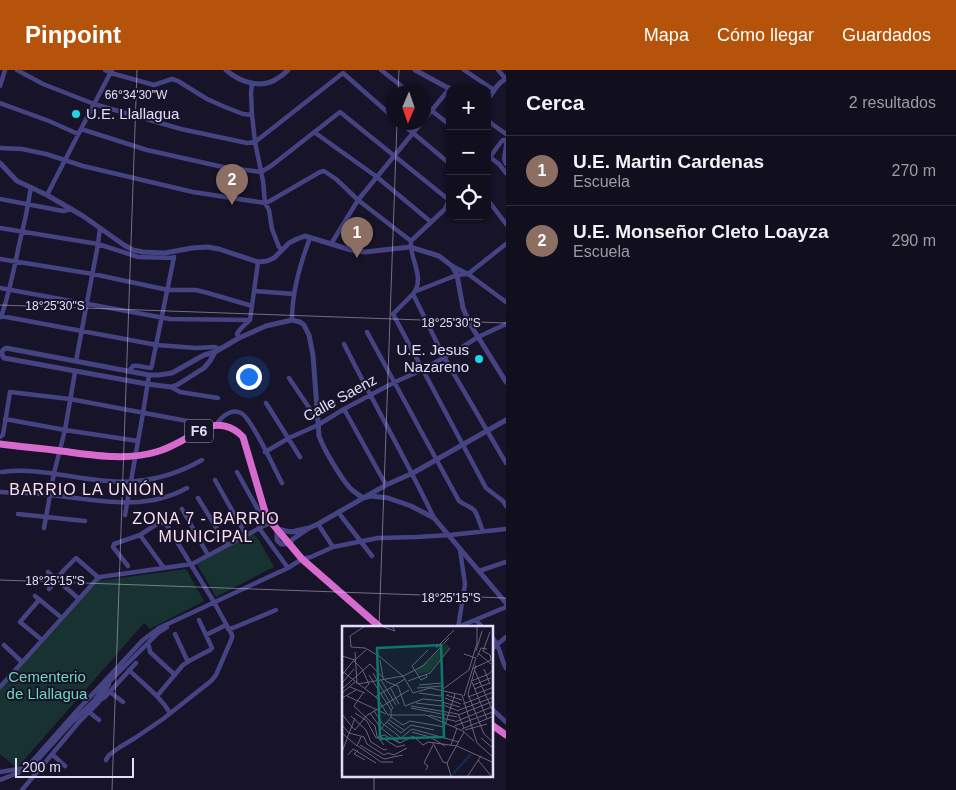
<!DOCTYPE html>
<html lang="es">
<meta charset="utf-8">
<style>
:root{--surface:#110e1e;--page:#1e1c2b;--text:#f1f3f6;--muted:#9c9ca4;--line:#302e3c;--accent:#b45309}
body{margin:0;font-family:Helvetica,sans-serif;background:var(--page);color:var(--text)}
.controls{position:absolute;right:15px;top:15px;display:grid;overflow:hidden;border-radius:10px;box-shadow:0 1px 4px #0004}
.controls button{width:45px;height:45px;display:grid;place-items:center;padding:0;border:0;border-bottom:1px solid var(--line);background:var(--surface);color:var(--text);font:25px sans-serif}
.compass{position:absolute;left:386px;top:15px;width:45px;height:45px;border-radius:50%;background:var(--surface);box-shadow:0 1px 4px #0004;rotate:182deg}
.scale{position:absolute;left:15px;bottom:12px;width:119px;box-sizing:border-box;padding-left:5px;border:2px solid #e1defc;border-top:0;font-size:14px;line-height:18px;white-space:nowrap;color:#e1defc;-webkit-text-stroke:4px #171328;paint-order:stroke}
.you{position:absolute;left:248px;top:306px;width:18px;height:18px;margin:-12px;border:4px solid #fff;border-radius:50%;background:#1a73e8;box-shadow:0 0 0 8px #1a73e833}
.badge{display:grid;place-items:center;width:32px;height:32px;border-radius:50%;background:var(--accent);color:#fff;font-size:16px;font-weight:700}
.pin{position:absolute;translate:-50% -41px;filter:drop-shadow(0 1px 2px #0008)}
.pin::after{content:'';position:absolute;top:26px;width:18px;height:15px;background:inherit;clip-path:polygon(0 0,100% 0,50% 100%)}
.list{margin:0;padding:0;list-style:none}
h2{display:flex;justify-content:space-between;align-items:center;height:65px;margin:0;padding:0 20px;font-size:21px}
h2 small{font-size:16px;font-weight:400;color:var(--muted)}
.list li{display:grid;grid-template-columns:32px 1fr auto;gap:15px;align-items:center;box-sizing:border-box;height:70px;padding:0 20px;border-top:1px solid var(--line)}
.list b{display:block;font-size:19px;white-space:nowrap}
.list p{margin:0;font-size:16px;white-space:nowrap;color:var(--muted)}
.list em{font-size:16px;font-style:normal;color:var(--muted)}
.icon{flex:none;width:28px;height:28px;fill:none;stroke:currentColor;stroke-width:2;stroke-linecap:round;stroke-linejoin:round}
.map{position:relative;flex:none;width:506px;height:720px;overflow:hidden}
header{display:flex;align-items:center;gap:30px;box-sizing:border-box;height:70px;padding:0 25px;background:var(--accent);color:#fff}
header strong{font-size:24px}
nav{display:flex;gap:28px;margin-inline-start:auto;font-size:18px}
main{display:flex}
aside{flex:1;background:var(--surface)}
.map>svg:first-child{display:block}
.green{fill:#173230}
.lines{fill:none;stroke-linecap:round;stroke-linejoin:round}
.minor{stroke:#454382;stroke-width:4.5}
.tertiary{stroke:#454382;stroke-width:5}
.trunk{stroke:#d66bcd;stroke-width:7}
.ticks{fill:none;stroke:#e1defc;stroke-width:1;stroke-opacity:0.45}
.poi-dot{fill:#1ed7e8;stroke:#171328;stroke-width:2}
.labels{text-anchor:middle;stroke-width:4;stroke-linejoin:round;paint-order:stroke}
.shield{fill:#171328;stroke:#a4a1bc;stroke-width:1}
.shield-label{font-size:14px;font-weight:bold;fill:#e1defc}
.poi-label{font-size:15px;fill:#e1defc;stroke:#171328;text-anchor:start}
.street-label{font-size:15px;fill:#e1defc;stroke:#171328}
.park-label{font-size:15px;fill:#70d5bb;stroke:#171328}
.neighbourhood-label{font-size:16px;letter-spacing:1px;fill:#fce0f2;stroke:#171328}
.inset-river{fill:none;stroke:#152a4b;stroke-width:2.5}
.inset-road{fill:none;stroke:#68647d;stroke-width:1}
.view{fill:#0f766e;fill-opacity:0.15;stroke:#0f766e;stroke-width:2.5}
.inset-edge{fill:none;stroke:#e1defc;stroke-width:2.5}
.ticks-label{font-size:12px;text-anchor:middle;fill:#e1defc;stroke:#171328;stroke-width:4;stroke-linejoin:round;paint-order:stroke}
</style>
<header>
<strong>Pinpoint</strong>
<nav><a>Mapa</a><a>Cómo llegar</a><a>Guardados</a></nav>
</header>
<main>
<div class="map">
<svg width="506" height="720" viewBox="0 0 506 720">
<rect width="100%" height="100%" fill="#171328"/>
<path class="green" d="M253 463 259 470 274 497 216 527 197 494Z
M186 499 204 531 150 559 144 553 17 698 0 684V620L97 511Z"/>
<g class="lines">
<path class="minor" d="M17 0 43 14 94 34 181 59 247 73 255 72 343 3 393 47
M105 0 111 3 154 15 172 9 178 11 207 29 225 37 243 44 252 45
M381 0 409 22
M464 0 494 20
M498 0 506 9
M252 13 251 23 252 45 255 72 263 111 265 133 269 140 272 159 279 177 282 180
M0 16 5 0
M0 33 49 51 78 64
M423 34 450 55
M487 49 492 54 506 64
M423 51 450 18
M400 52 450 94
M81 59 147 80 223 97 261 102 271 96 340 42 449 130
M314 62 377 107 431 152
M506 76 504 89 506 94
M0 78 22 79 46 84 83 96 193 122 265 133 270 131 320 102 324 101 336 109 358 130 411 171
M487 85 499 94 506 103
M487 91 501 72 503 70H506V73
M47 125 81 59 112 0
M0 129 63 141 72 139
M449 129 445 139 411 171C409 189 426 207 413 224L444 287 506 393
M487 129 506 154
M0 158 98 174 138 187 174 188
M331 174 358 130 422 52
M0 189 93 204 168 220H196L208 223 252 236
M452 196 468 204 506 232
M0 218 170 249 250 250
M254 221 294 224
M414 222 457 205 468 204 506 174
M413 224 393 244 486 418 503 431 506 436
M1 246 157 275 196 278 214 277 220 279
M1 247C9 224 14 200 19 175 24 156 28 137 31 117
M292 250C292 221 300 194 310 168
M367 262 459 431C464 435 470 436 474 440 478 445 480 455 483 461
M239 268 237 264C240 258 245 255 250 250L258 192
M344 274C373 332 406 389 434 448
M76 291 98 174 100 158
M129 301 133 296C139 295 145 298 151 298L152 295 174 187
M289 308 312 342 318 350
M171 317 180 322 218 328
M266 333 300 387
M344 339 386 415
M5 349 65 360 138 371
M216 355C221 347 231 338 241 343 251 347 275 400 282 413
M0 367 3 365 10 322 70 329 203 354 206 358
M265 382 289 368 318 355 344 339 395 312 422 300 464 276 478 267 506 254
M2 402C38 397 73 409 109 411 142 414 174 406 202 390
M237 402 266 454
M215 410 246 465
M1 422C18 423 34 423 51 425 97 430 144 442 187 418
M198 428 227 475
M182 439 208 485
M338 442 372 486
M18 444 85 451
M125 445 143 343 149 305
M318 454 333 477
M44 458 54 403 65 360 75 302
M259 458 288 498
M140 465 164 498
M479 501 506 492
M48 502 79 529
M49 519 64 500 76 488 99 508
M35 526 62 548
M39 530 20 552 42 570
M476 550 483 558
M458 557 506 537
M458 558 465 514 460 480
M228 559 233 558 276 540
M175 564 188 592
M206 565 226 555
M492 567C501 576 500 588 506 598
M4 575 22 592
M149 576 150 582 175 605
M492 579 506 567
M129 600C143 614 160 626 170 643
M0 617 96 510 100 507 192 494 271 452
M110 622 123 632
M157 626 183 595 189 591 210 580 212 578 199 550
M100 630 105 627 136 593
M492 639 506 652
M89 642 99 650
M52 684 65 696
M106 690 109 685 120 677 135 668 163 649 211 611 216 605 232 568V565L214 532 166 454 160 452 140 465 114 474 113 477 128 496
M33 695 72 652 93 632 104 617 159 562 167 557
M0 702 24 698 29 695 74 644 143 570 159 558 288 498 302 489 311 487 333 477 378 468 417 467 450 465 506 459
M0 710 28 699
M22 720 79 652 98 633 109 614"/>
<path class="tertiary" d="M226 0C240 12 262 20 278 8 282 6 285 3 288 0
M415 0 450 19
M487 29C494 23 496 13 506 9
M0 93 17 111 47 125 83 146 124 175 133 180 143 182 165 183 192 178 208 177 219 179 258 192 267 191 274 188 289 173 297 169 305 166 351 180 365 182 410 177 439 186 452 196 457 205 463 238 470 254 506 312
M215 282 210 291 204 298 177 315 171 317 147 314 4 288C1 284 1 280 6 278L149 305H159L172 303 204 285 215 282 239 268 266 256 292 250 300 252 304 255 309 265 313 285 319 366C324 380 341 408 350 418 354 422 359 425 363 428L371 426 388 428 411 436 434 448 506 533
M309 458 291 462 277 459V470L281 474H285L289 473 293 469 309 458 318 454 386 415 413 403 506 350"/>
<path class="trunk" d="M0 374C20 377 41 378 61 381 93 385 125 391 156 382 174 377 189 366 205 358 218 352 233 356 243 367L263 435 266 445 271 452 302 489 381 558
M492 655 506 665"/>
</g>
<path class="ticks" d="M398 22 399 0M0 235 506 253M0 510 506 528M379 558 397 52M112 720 137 0M374 720V706"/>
<g class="poi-dot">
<circle cx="76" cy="44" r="5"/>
<circle cx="479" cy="289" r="5"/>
</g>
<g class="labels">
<rect class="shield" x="185" y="349.5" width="28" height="23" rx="4"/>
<g class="shield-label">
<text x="199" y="366">F6</text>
</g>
<g class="poi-label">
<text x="86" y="49">U.E. Llallagua</text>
<text x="469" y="285" text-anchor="end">U.E. Jesus<tspan x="469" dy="17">Nazareno</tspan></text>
</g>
<g class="street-label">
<text transform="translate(340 328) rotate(-29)" y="5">Calle Saenz</text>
</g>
<g class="park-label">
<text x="47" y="612">Cementerio<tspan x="47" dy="17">de Llallagua</tspan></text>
</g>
<g class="neighbourhood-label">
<text x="87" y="425">BARRIO LA UNIÓN</text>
<text x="206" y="454">ZONA 7 - BARRIO<tspan x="206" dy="18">MUNICIPAL</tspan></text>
</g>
</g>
<g transform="translate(342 556)">
<rect width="151" height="151" fill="#171328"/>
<path d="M104 18 108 21 87 46 76 48 74 44Z" fill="#173230"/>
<path class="inset-river" d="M111 148 129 128"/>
<path class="inset-road" d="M23 0 8 10 9 21 23 22 37 30 61 50 71 67 88 62 120 69 135 117 152 132M39 0 53 5 50 0M94 22 112 4M134 25 140 5M13 26 15 58M137 28 149 38M0 30 13 34 24 24M135 31 139 22 145 23M38 34 41 52M12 35 20 43 27 58 22 63M134 39 126 68 142 108 152 117M130 43 149 34 148 29 141 25 148 6M142 43 148 58M0 45 35 72 46 89H84L121 105 132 115M133 45 152 88M31 47 51 82 49 84M84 48 85 51 79 54 70 40 86 24M0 49 12 34M27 49 49 84V91L38 104 37 99M39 54 54 79M66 55 88 47 108 22M129 55 147 48 152 42M130 56 145 93M0 57 12 43M16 58 61 50 81 40 107 12M77 59 100 57M131 59 149 52M8 61 23 67M48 61 57 78M75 62 100 60M0 63 28 38 45 56 56 60 63 80 81 73 101 75M101 63 127 44 135 17V0M132 63 148 57M0 67 13 56M21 67 12 80 33 100 35 110 42 119M77 67 99 70 101 64M104 69 120 74M5 70 44 88M122 70 134 32 122 28M33 71 63 53M126 71 152 61M0 72 14 64M103 72 119 78M100 76 118 81M74 77 101 80M121 78 151 66M101 79 117 85M69 80 116 88 122 102M69 82 115 91M117 84 152 71M32 85 40 97 59 112 70 103 117 116M13 87 25 95 34 112 42 109 58 117 71 110 81 119 86 116 115 120 152 137M28 87 38 101 58 117M0 88 10 101M87 89 113 95M116 89 152 75M9 90 24 104 29 116 42 124 45 123M49 91 61 99 68 95 103 101M47 94 62 104M45 96 59 107 69 99 92 104M113 96 152 80M0 99 7 107 22 111 25 118 42 129 46 127 52 129 65 122M103 99 113 68M112 100 151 86M10 101 13 104 24 90 67 64M120 103 152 90M123 104 145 98M70 106 88 111 103 120M0 107 15 120 19 111M39 111 55 121 63 119M139 112 152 123M91 117 101 136 105 137 109 150 114 151M18 119 42 133 61 129M109 119 115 102M16 120 39 136H51M16 124 12 128 23 134M0 126 13 92M6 129 11 123 34 137M136 134 150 151M105 137 122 106M84 144 86 140 82 137 91 119M125 151 139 130"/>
<path class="view" d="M99 19 102 111 38 113 35 22Z"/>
<rect width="151" height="151" class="inset-edge"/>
</g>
<g class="ticks-label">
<text x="136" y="29">66°34'30"W</text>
<text x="55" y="240">18°25'30"S</text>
<text x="451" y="257">18°25'30"S</text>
<text x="55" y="515">18°25'15"S</text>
<text x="451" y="532">18°25'15"S</text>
</g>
</svg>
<div class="controls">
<button>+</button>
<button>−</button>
<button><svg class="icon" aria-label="locate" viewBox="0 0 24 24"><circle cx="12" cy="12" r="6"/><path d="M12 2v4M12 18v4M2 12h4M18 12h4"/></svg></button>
</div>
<svg class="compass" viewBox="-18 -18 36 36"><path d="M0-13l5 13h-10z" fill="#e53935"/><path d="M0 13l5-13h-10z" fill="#9c9ca4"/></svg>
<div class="scale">200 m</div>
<div class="you"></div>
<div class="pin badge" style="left:357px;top:188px;background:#8d6e63">1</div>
<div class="pin badge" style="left:232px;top:135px;background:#8d6e63">2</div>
</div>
<aside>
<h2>Cerca<small>2 resultados</small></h2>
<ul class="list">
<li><span class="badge" style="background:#8d6e63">1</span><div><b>U.E. Martin Cardenas</b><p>Escuela</p></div><em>270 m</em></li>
<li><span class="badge" style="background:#8d6e63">2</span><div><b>U.E. Monseñor Cleto Loayza</b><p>Escuela</p></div><em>290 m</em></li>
</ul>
</aside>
</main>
